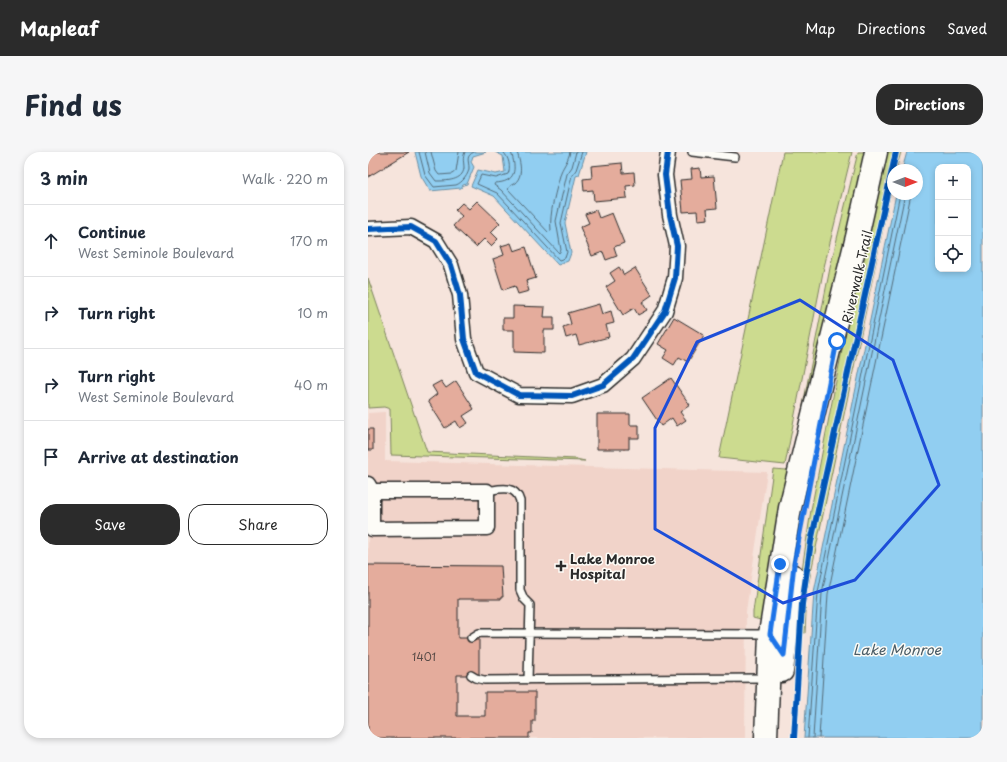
<!DOCTYPE html>
<meta charset="utf-8">
<style>
:root{--surface:#fff;--page:#f6f6f7;--text:#1f2937;--muted:#747a83;--line:#e0e1e3;--accent:#2b2b2b}
body{margin:0;font-family:"Playpen Sans",sans-serif;background:var(--page);color:var(--text)}
.controls{position:absolute;right:12px;top:12px;display:grid;overflow:hidden;border-radius:8px;box-shadow:0 2px 6px #0003}
.controls button{width:36px;height:36px;display:grid;place-items:center;padding:0;border:0;border-bottom:1px solid var(--line);background:var(--surface);color:var(--text);font:20px sans-serif}
.compass{position:absolute;left:519px;top:12px;width:36px;height:36px;border-radius:50%;background:var(--surface);box-shadow:0 2px 6px #0003;rotate:90deg}
.stop{position:absolute;width:12px;height:12px;margin:-9px;border:3px solid #1a73e8;border-radius:50%;background:#fff}
.stop.end{background:#1a73e8;border-color:#fff;box-shadow:0 1px 4px #0008}
.list{margin:0;padding:0;list-style:none}
h2{display:flex;justify-content:space-between;align-items:center;height:52px;margin:0;padding:0 16px;font-size:17px}
h2 small{font-size:13px;font-weight:400;color:var(--muted)}
.list li{display:grid;grid-template-columns:26px 1fr auto;gap:12px;align-items:center;box-sizing:border-box;height:72px;padding:0 16px;border-top:1px solid var(--line)}
.list b{display:block;font-size:15px;white-space:nowrap}
.list p{margin:0;font-size:13px;white-space:nowrap;color:var(--muted)}
.list em{font-size:13px;font-style:normal;color:var(--muted)}
.actions{display:flex;gap:8px;padding:12px 16px}
.actions a{flex:1;padding:9px 0;border:1px solid var(--accent);border-radius:16px;text-align:center;font-size:14px;color:var(--accent)}
.actions .main{background:var(--accent);color:#fff}
.icon{flex:none;width:22px;height:22px;fill:none;stroke:currentColor;stroke-width:2;stroke-linecap:round;stroke-linejoin:round}
.map{position:relative;flex:none;width:615px;height:586px;overflow:hidden;border-radius:16px}
header{display:flex;align-items:center;gap:24px;box-sizing:border-box;height:56px;padding:0 20px;background:var(--accent);color:#fff}
header strong{font-size:19px}
nav{display:flex;gap:22px;margin-inline-start:auto;font-size:14px}
.intro{display:flex;align-items:center;justify-content:space-between;box-sizing:border-box;height:96px;padding:0 24px}
h1{margin:0;font-size:28px}
.button{padding:10px 18px;border-radius:16px;background:var(--accent);color:#fff;font-size:14px;font-weight:700}
main{display:flex;gap:24px;padding:0 24px}
aside{flex:1;background:var(--surface);border-radius:16px;box-shadow:0 2px 6px #0003}
.map>svg:first-child{display:block}
.built{fill:#f1d3c9}
.green{fill:#ccdb8f;stroke:#7c835d}
.water{fill:#91cef1;stroke:#688da2;fill-rule:evenodd}
.lines{fill:none;stroke-linecap:round;stroke-linejoin:round}
.shore{stroke:#546c7a;stroke-width:1}
.building{fill:#e4ac9c;stroke:#2b2b2b}
.service-casing{stroke:#2b2b2b;stroke-width:10}
.minor-casing{stroke:#2b2b2b;stroke-width:17}
.primary-casing{stroke:#2b2b2b;stroke-width:25}
.service{stroke:#fdfcf7;stroke-width:7}
.minor{stroke:#fdfcf7;stroke-width:14}
.primary{stroke:#fdfcf7;stroke-width:22}
.cycleway-casing{stroke:#fdfcf7;stroke-width:8}
.cycleway{stroke:#0057b8;stroke-width:6}
.route{stroke:#1a73e8;stroke-width:5}
.marked{fill:none;stroke:#1d4ed8;stroke-width:3;stroke-linejoin:round}
.poi-dot{fill:#2b2b2b;stroke:#fdfcf7;stroke-width:1.5}
.labels{text-anchor:middle;stroke-width:3;stroke-linejoin:round;paint-order:stroke}
.number-label{font-size:11px;fill:#594b47}
.street-label{font-size:13px;fill:#2b2b2b;stroke:#fdfcf7}
.poi-label{font-size:13px;font-weight:bold;fill:#2b2b2b;stroke:#fdfcf7;text-anchor:start}
.water-label{font-size:14px;font-style:italic;fill:#4a5c66;stroke:#fdfcf7}
</style>
<header>
<strong>Mapleaf</strong>
<nav><a>Map</a><a>Directions</a><a>Saved</a></nav>
</header>
<div class="intro"><h1>Find us</h1><a class="button">Directions</a></div>
<main>
<aside>
<h2>3 min<small>Walk · 220 m</small></h2>
<ul class="list">
<li><svg class="icon" aria-label="ahead" viewBox="0 0 24 24"><path d="M12 20V5M6 11l6-6 6 6"/></svg><div><b>Continue</b><p>West Seminole Boulevard</p></div><em>170 m</em></li>
<li><svg class="icon" aria-label="right" viewBox="0 0 24 24"><path d="M7 20v-9h11M14 6l5 5-5 5"/></svg><div><b>Turn right</b></div><em>10 m</em></li>
<li><svg class="icon" aria-label="right" viewBox="0 0 24 24"><path d="M7 20v-9h11M14 6l5 5-5 5"/></svg><div><b>Turn right</b><p>West Seminole Boulevard</p></div><em>40 m</em></li>
<li><svg class="icon" aria-label="arrive" viewBox="0 0 24 24"><path d="M6 21V4h12l-3 4 3 4H6"/></svg><div><b>Arrive at destination</b></div></li>
</ul>
<div class="actions"><a class="main">Save</a><a>Share</a></div>
</aside>
<div class="map">
<svg width="615" height="586" viewBox="0 0 615 586">
<rect width="100%" height="100%" fill="#f6e4dc"/>
<filter id="ink" filterUnits="userSpaceOnUse"><feTurbulence type="fractalNoise" baseFrequency=".025" numOctaves="2"/><feDisplacementMap in="SourceGraphic" scale="8" xChannelSelector="R" yChannelSelector="G"/><feConvolveMatrix kernelMatrix="1 2 1 2 8 2 1 2 1" color-interpolation-filters="sRGB"/></filter>
<g filter="url(#ink)">
<path class="built" d="M17 260V309L399 320 378 459 377 586H0V261Z"/>
<path class="green" d="M415 0H484L456 115 417 313 351 306Z
M490 0H500L396 469 385 466V460L405 317 418 318 423 314 462 116Z
M515 0H533L528 18H525V29L439 439 437 481 425 478 443 358 497 80Z
M0 126 59 300 208 307 217 309 23 303 22 257 16 255 0 256Z"/>
<path class="water" d="M47 0H118L105 4 103 10 106 15 99 32 95 33 93 36 62 39 53 24Z
M127 0H218L211 23 208 24 197 71 203 101 200 109 190 113 126 44 103 34 110 18 128 22 137 20 135 4Z
M539 0H615V586H436L446 440 528 42H549V18H534ZM570 15H600V117H570Z"/>
<g class="lines">
<path class="shore" d="M51 0 57 23 66 35C73 34 81 34 88 33 94 31 101 22 101 16 101 9 97 4 106 0
M57 0 62 21 68 29C78 29 95 29 96 16 96 10 94 7 97 0
M63 0 68 19 71 23 84 22 88 19 91 0
M135 0C141 5 143 15 140 22L128 26 113 23 109 32 129 41 191 108 197 106 199 100 193 71 204 23 208 18 214 0
M143 0C149 18 148 30 127 31L126 33 133 38 191 101 193 98 188 69 199 22 204 15 208 0
M149 0C152 10 156 23 147 31 144 33 142 33 140 37L181 81 183 79C181 61 188 38 193 20 196 13 200 9 202 0
M440 586 450 440 532 42
M445 586 454 441 537 42
M451 586 460 442 543 42"/>
</g>
<path class="building" d="M0 0H41L0 25Z
M254 11 255 21 266 20 267 33 258 34 259 46 226 49 225 38 216 39 215 27 224 26 223 14Z
M332 16 333 25 346 24 349 56 339 57 340 67 330 68 329 59 315 60 312 28 324 27 323 17Z
M109 49 132 71 123 80 130 87 123 94 116 87 108 95 85 74 94 64 87 58 94 51 101 57Z
M228 58 231 66 244 61 256 91 246 95 249 104 238 108 235 100 224 104 212 75 221 71 217 62Z
M143 91 146 99 158 95 168 126 158 129 161 139 150 142 147 134 135 138 125 107 136 103 133 94Z
M251 115 256 123 267 116 284 143 274 150 279 158 270 163 266 156 255 163 238 135 247 129 242 121Z
M231 152 234 162 243 159 246 171 238 173 241 185 211 193 208 183 198 186 195 175 203 172 200 161Z
M145 154 177 155 176 165H186V178H176V201L146 200V178H135V166H145Z
M306 165 336 183 320 210 311 205 306 213 295 206 300 198 290 192Z
M303 226 322 253 312 260 318 268 309 274 304 266 293 274 274 246Z
M73 229 78 236 88 229 106 257 95 264 100 271 92 276 88 269 77 276 60 249 69 242 64 234Z
M229 262H262V273H271V286H261V297H229Z
M0 277H5V298H0Z
M0 413 133 414 135 445H133V447H90V486H111V523H89V564H117V540H167V569H164V581H161V586H0Z"/>
<g class="lines">
<g class="service-casing">
<path id="service" d="M324 0 367 5
M119 339C132 337 147 332 152 349V438L156 447 162 453 160 528
M103 486 111 481 399 482
M103 523 108 526 116 528 398 526"/>
</g>
<g class="minor-casing">
<path id="minor" d="M0 77 43 75 68 89 83 113 92 143 96 187 108 220 151 243 204 244 235 233 265 207 297 159 307 126 309 94 302 63 297 23 300 0
M0 332 4 339V377L119 376V339H4"/>
</g>
<g class="primary-casing">
<path id="primary" d="M414 519 425 424
M398 586 402 482 422 356 489 85 508 0"/>
</g>
<use href="#service" class="service"/>
<use href="#minor" class="minor"/>
<use href="#primary" class="primary"/>
<g class="cycleway-casing">
<path id="cycleway" d="M0 77 43 75 68 89 83 113 92 143 96 187 108 220 151 243 204 244 235 233 265 207 297 159 307 126 309 94 302 63 297 23 300 0
M426 586 434 452 443 390 528 0"/>
</g>
<use href="#cycleway" class="cycleway"/>
</g>
</g>
<g class="lines" filter="url(#ink)">
<path class="route" d="M412 412 402 482 416 503 426 412 469 189"/>
</g>
<path class="marked" d="M432 148 525 208 571 333 487 428 415 451 287 377V276L329 190Z"/>
<path class="poi-dot" d="M191 408h4v4h4v4h-4v4h-4v-4h-4v-4h4z"/>
<g class="labels">
<g class="number-label">
<text x="56" y="509">1401</text>
</g>
<g class="street-label">
<text transform="translate(489 125) rotate(-77)" y="5">Riverwalk Trail</text>
</g>
<g class="poi-label">
<text x="202" y="412">Lake Monroe<tspan x="202" dy="15">Hospital</tspan></text>
</g>
<g class="water-label">
<text x="529" y="503">Lake Monroe</text>
</g>
</g>
</svg>
<div class="controls">
<button>+</button>
<button>−</button>
<button><svg class="icon" aria-label="locate" viewBox="0 0 24 24"><circle cx="12" cy="12" r="6"/><path d="M12 2v4M12 18v4M2 12h4M18 12h4"/></svg></button>
</div>
<svg class="compass" viewBox="-18 -18 36 36"><path d="M0-13l5 13h-10z" fill="#e53935"/><path d="M0 13l5-13h-10z" fill="#747a83"/></svg>
<div class="stop" style="left:469px;top:189px"></div>
<div class="stop end" style="left:412px;top:412px"></div>
</div>
</main>
